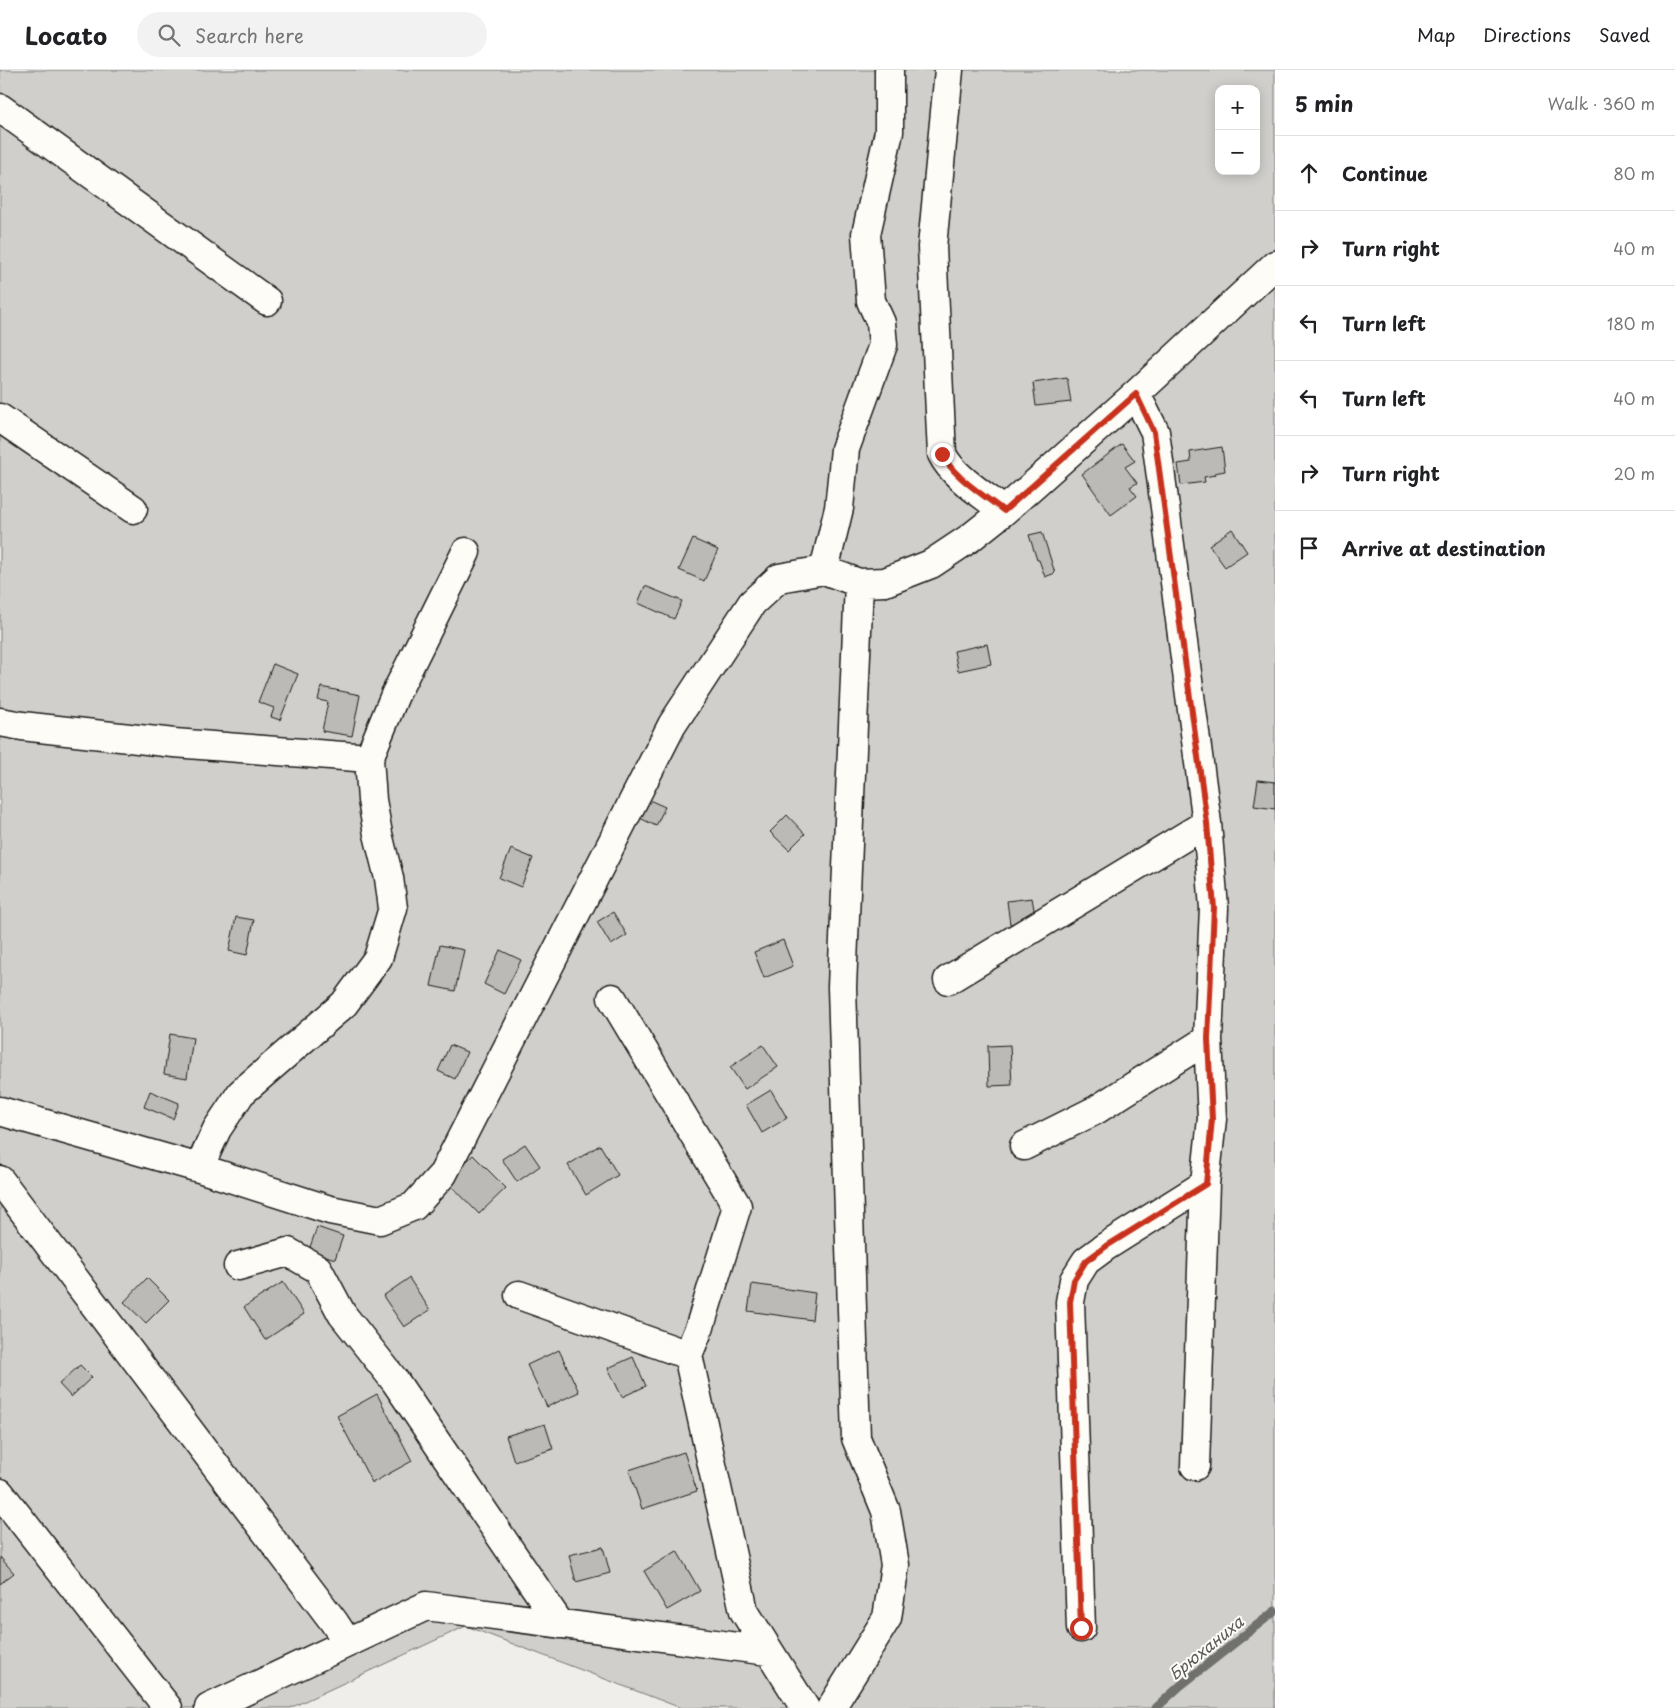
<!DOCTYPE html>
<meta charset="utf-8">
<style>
:root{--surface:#fff;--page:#f2f2f2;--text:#202124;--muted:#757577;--line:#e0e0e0}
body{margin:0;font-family:"Playpen Sans",sans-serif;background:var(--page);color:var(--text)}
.controls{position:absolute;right:15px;top:15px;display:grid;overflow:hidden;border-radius:10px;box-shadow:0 2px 12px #0003}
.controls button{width:45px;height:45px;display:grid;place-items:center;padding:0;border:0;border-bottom:1px solid var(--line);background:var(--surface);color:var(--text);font:25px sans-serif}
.stop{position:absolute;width:15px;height:15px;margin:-11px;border:4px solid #c8321e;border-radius:50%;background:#fff}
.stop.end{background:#c8321e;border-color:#fff;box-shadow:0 1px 5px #0008}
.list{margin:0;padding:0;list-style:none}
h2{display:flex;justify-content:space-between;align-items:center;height:65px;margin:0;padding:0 20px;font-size:21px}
h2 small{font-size:16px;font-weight:400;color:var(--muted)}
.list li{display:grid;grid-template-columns:32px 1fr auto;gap:15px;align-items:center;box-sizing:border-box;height:75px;padding:0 20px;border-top:1px solid var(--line)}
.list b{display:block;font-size:19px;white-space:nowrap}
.list em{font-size:16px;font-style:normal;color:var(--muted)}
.icon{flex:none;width:28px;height:28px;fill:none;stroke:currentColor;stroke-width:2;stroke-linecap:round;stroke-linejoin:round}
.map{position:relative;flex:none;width:1275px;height:1638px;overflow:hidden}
header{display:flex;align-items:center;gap:30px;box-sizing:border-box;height:70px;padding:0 25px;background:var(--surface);border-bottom:1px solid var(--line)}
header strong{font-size:24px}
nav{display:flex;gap:28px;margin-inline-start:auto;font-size:18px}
.search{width:350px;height:45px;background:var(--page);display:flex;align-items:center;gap:12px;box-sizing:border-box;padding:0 18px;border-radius:28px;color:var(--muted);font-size:19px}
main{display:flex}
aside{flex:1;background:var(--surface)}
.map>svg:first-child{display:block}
.green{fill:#d0cfcc;stroke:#767674;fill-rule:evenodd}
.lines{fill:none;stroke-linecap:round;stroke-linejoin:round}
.stream{stroke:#706f6d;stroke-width:9}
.building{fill:#bbbab6;stroke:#1c1c1c}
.minor-casing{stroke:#1c1c1c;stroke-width:31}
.minor{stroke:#fdfcf7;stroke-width:28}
.route{stroke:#c8321e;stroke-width:6}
.labels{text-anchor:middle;stroke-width:4;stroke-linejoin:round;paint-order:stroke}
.water-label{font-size:16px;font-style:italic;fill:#5b5b59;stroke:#fdfcf7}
</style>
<header>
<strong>Locato</strong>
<div class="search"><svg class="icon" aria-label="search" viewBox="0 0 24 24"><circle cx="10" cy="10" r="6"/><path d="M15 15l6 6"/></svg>Search here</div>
<nav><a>Map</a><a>Directions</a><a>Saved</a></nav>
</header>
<main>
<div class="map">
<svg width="1275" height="1638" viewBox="0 0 1275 1638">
<rect width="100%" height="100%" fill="#f0eeea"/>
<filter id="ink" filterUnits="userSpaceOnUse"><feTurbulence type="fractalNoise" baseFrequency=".02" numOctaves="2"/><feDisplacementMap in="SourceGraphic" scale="10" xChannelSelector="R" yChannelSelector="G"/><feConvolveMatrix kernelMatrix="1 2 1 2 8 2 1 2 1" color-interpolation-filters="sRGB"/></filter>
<g filter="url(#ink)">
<path class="green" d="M0 0H1275V1638H681L466 1556 290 1638H0ZM1219 19H1256V101H1219Z"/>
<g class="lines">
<path class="stream" d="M1156 1638 1180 1616 1275 1541"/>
</g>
<path class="building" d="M1067 308 1071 332 1036 336 1033 313Z
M1122 374 1135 391 1125 397 1137 413 1130 417 1137 426 1111 445 1082 404Z
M1222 377 1225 401 1214 403 1215 405 1204 407 1205 412 1181 415 1178 394 1191 392 1190 382Z
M1232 459 1247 482 1225 497 1209 475Z
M1042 462 1055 503 1045 507 1039 490H1037L1029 465Z
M693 469 718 480 704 511 679 500Z
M645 516 682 531 674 549 638 533Z
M987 574 991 594 958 601 954 581Z
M273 594 298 604 280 650 271 647 274 638 258 632Z
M321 617 360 625 352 666 322 661 328 632 318 630Z
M1258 710 1275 712V739L1254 736Z
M647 729 665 737 656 756 638 747Z
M787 745 805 764 789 780 770 762Z
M511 779 533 788 521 817 499 808Z
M1032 828 1035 845 1022 847V853L1010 854 1007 831Z
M613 842 627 865 611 875 597 852Z
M236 847 254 850 247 885 229 881Z
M783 870 793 896 764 908 754 882Z
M440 875 464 880 455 921 431 916Z
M500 880 521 890 504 924 484 914Z
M170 964 193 968 187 1008 164 1004Z
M450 975 467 982 455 1009 438 1001Z
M763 975 778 997 745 1019 730 997Z
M1010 975 1012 1015 989 1016 988 976Z
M771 1020 787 1048 762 1063 746 1035Z
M150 1021 179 1033 173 1049 144 1037Z
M525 1074 540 1096 517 1112 502 1089Z
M600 1075 618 1105 586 1125 568 1095Z
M473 1085 506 1118 479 1144 447 1111Z
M317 1157 343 1166 335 1189 309 1180Z
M147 1208 169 1230 146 1253 124 1232Z
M409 1208 430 1240 404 1257 383 1226Z
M283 1212 304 1244 265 1270 244 1237Z
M752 1214 815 1223 812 1250 748 1241Z
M559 1280 579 1322 547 1337 527 1295Z
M633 1287 646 1316 622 1327 608 1298Z
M80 1295 92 1307 71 1327 59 1314Z
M377 1324 412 1391 372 1413 337 1346Z
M545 1354 553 1379 514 1391 506 1366Z
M684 1382 697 1421 642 1439 629 1400Z
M603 1477 610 1503 576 1512 569 1485Z
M677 1481 700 1521 667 1540 644 1501Z
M0 1487 14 1503 0 1514Z"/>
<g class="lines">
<g class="minor-casing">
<path id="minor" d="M949 0 932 177 942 384C953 407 984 425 1004 441
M0 38 267 231
M1136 324 1155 362 1207 753 1214 838 1208 969 1212 1049 1205 1114 1195 1396
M0 348 133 439
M824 500 839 438 845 379 883 275 881 253 871 231 866 164 889 62V0
M0 652 22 656 174 673 369 688 372 730 378 764 389 808 393 838 378 888 344 934 241 1023 217 1059 199 1098
M369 688 395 625 466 482
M948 910 1207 753
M612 928 737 1136 700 1256 688 1285 744 1541 805 1638
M0 1041 199 1098 330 1140 380 1150 414 1136 443 1104 672 655 752 533 779 508 824 500 859 513 885 512 931 494 970 468 1004 441 1136 324 1275 195
M1024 1076 1096 1040 1208 969
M0 1110 334 1552 347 1572
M238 1196 288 1182 318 1199 342 1244 395 1311 560 1554
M519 1225 688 1285
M0 1423 168 1638
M1081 1558 1070 1232 1074 1210 1086 1191 1105 1177 1205 1114
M209 1638 426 1536 768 1581
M831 1638 887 1548 895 1495 886 1441 856 1368 842 917 859 513"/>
</g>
<use href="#minor" class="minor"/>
</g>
</g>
<g class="lines" filter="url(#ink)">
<path class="route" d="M942 384C953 407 984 425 1004 441L1136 324 1154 362 1207 753 1214 838 1208 969 1212 1049 1206 1114 1105 1177 1086 1191 1074 1210 1070 1232 1081 1558"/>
</g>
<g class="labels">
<g class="water-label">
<text transform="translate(1206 1578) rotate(-39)" y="6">Брюханиха</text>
</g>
</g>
</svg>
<div class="controls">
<button>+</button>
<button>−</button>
</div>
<div class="stop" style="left:1081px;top:1558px"></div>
<div class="stop end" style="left:942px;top:384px"></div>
</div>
<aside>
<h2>5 min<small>Walk · 360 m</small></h2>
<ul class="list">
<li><svg class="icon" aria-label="ahead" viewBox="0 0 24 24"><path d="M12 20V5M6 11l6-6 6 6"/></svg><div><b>Continue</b></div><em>80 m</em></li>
<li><svg class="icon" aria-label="right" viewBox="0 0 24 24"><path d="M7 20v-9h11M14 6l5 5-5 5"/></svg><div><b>Turn right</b></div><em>40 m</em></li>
<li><svg class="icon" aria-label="left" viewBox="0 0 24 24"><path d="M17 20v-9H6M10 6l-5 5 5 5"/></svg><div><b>Turn left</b></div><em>180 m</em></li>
<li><svg class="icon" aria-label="left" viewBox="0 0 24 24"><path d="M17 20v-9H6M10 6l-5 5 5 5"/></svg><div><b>Turn left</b></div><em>40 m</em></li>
<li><svg class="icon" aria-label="right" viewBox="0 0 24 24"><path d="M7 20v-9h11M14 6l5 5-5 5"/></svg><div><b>Turn right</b></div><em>20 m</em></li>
<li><svg class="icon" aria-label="arrive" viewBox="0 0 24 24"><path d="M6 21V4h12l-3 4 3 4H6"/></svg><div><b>Arrive at destination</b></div></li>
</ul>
</aside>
</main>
